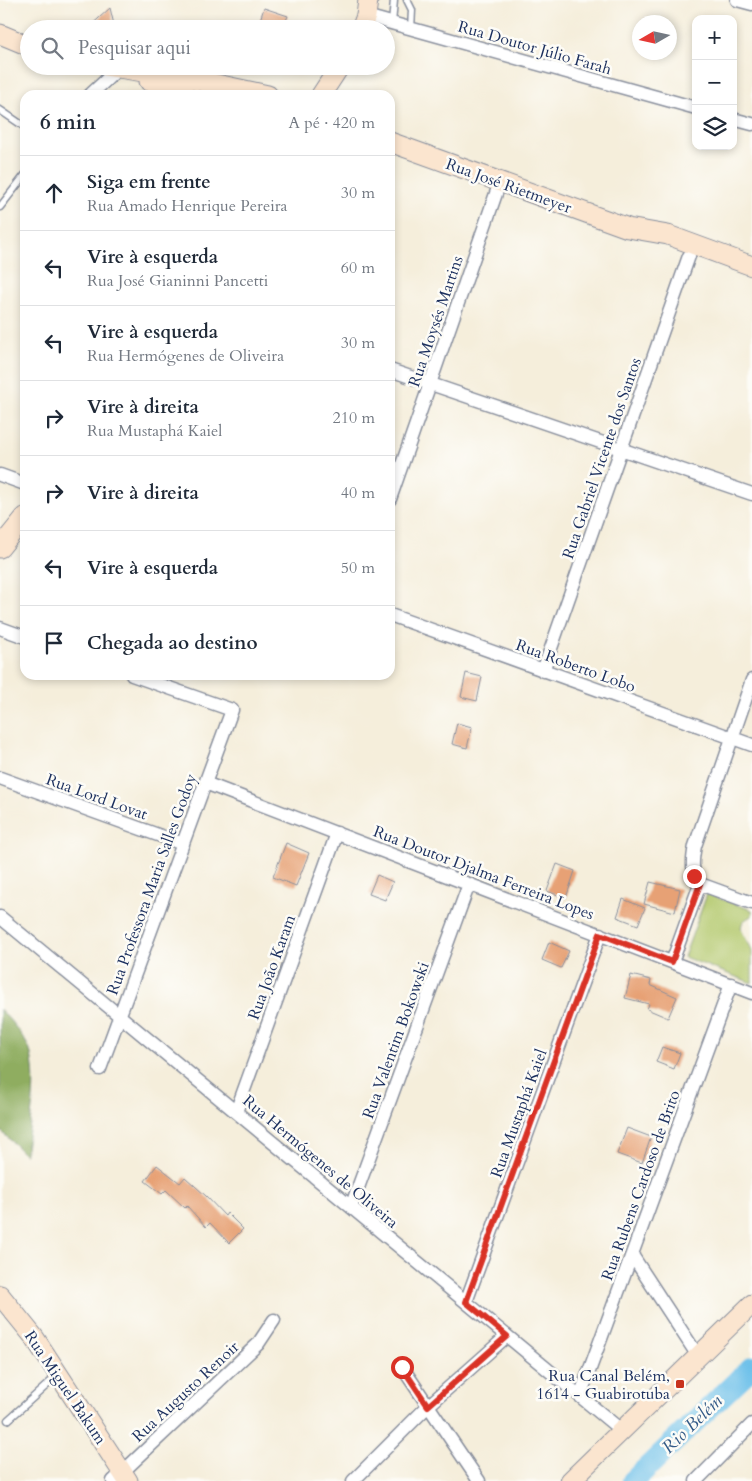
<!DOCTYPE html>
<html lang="pt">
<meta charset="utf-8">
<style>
:root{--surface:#fff;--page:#f2f2f3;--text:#1f2937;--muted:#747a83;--line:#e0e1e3}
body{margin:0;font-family:Cardo,serif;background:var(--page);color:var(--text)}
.controls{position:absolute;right:15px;top:15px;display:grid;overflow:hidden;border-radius:10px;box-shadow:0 2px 8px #0003}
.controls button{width:45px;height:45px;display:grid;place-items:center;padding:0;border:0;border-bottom:1px solid var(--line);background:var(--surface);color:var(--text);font:25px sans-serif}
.compass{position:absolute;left:632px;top:15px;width:45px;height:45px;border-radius:50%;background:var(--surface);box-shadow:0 2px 8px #0003;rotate:261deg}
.stop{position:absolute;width:15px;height:15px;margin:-11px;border:4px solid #d93025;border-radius:50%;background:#fff}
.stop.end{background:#d93025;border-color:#fff;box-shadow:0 1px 5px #0008}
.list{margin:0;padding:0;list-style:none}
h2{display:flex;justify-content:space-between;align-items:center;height:65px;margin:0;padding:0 20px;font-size:21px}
h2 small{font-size:16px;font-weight:400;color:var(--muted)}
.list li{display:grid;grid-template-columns:32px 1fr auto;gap:15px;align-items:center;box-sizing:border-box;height:75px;padding:0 20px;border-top:1px solid var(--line)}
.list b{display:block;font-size:19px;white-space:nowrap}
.list p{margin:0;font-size:16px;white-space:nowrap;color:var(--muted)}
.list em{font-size:16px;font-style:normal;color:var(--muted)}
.icon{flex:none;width:28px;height:28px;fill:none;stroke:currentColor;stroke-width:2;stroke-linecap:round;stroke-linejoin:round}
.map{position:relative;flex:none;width:752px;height:1481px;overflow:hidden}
.search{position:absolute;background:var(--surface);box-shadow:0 2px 8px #0003;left:20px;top:20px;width:375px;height:55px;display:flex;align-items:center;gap:12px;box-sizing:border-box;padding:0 18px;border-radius:28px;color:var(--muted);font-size:19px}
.panel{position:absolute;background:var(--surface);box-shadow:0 2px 8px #0003;left:20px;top:90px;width:375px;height:590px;border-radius:15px}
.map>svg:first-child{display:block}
.green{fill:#b4c96e;stroke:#687c66}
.forest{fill:#8fad61;stroke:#556e60}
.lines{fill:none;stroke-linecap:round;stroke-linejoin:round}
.river{stroke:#6ec1ea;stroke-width:22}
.building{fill:#e7a175}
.lane-casing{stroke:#888e9c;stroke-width:9}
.street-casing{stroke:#888e9c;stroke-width:15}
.secondary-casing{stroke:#888e9c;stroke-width:21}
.lane{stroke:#fff;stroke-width:6}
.street{stroke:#fff;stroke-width:12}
.secondary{stroke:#fbe5cf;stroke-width:19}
.route{stroke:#d93025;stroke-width:6}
.poi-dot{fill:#c8321e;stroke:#fdfcf7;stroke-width:2}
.labels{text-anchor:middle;stroke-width:5;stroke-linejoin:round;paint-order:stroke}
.street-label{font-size:16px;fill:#1b2f5e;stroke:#fdfcf7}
.poi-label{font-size:16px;fill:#1b2f5e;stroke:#fdfcf7;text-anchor:end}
.water-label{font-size:18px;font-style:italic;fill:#345b88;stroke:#fdfcf7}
</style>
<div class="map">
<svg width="752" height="1481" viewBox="0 0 752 1481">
<rect width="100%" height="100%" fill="#fdfcf7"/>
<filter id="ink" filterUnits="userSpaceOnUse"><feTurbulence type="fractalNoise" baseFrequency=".02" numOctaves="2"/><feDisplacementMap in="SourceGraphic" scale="10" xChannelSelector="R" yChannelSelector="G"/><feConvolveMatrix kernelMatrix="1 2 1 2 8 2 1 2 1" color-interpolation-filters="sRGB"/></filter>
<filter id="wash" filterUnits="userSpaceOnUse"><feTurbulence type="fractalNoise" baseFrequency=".0096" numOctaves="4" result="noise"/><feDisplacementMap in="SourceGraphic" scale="20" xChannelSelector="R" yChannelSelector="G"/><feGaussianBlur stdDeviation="1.12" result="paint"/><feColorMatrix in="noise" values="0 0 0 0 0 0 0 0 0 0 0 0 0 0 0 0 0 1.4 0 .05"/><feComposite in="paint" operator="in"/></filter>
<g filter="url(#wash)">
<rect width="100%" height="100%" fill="#f5eedb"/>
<path class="green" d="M707 894 752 910V916C729 925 750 939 752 952 752 962 752 973 752 983L684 957Z"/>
<path class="forest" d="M0 1009C9 1019 28 1040 31 1054 38 1087 30 1122 25 1155L0 1130Z"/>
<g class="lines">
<path class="river" d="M633 1481 752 1367"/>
</g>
<g id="blocks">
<path class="building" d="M110 8 115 29H87Z
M264 8 288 16 282 29H257Z
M466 673 482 677 477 701 461 697Z
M457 723 472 727 467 748 452 744Z
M286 843 309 853 296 886 273 877Z
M557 864 575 871 566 898 547 891Z
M377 875 393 882 385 900 369 894Z
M650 882 680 889 675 912 644 904Z
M623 899 645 908 638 925 617 917Z
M549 942 569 951 561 968 542 960Z
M631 975 651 980 650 985 677 997 668 1018 647 1009 649 1004 625 998Z
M662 1047 680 1053 674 1069 656 1062Z
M627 1128 651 1137 642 1163 617 1154Z
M157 1165 180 1183 185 1177 206 1196 225 1216 227 1213 243 1229 229 1243 210 1223 206 1227 187 1206 185 1208 166 1190 162 1194 145 1181Z"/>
</g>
</g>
<g filter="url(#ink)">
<use href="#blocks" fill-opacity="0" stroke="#888e9c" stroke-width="1"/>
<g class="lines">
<g class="lane-casing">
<path id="lane" d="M407 0 412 10 411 29
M392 24 394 0
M0 110 25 127
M0 207 25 175
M8 1420 57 1376"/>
</g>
<g class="street-casing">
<path id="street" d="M737 0 752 4
M366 16 696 108
M90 95 118 69
M733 119 752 124
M390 370 752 494
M0 475 25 484
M390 499 500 182
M390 615 752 745
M0 628 25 637
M543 671 689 256
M0 778 183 844
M205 783 752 993
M700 884 752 903
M0 917 622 1431
M672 962 700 884C691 872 692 861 695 846L752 680
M100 1069 232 710 132 675
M236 1112 337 833
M351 1207 469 884
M632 1255 698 1356
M466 1302 600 934
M402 1367 479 1481
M580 1396 731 984
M113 1481 258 1344 274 1320
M353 1481 428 1406 507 1336
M696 1481 752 1424"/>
</g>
<g class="secondary-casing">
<path id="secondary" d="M361 29 366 16 368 0
M0 34 29 46
M106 66 212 83 268 95
M149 81 184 95
M321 95 340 66
M390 142 628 228 668 235 752 266
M0 548 25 517
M0 1295 34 1337 128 1481
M570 1481 752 1304"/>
</g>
<use href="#lane" class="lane"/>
<use href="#street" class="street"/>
<use href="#secondary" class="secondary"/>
</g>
</g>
<g class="lines" filter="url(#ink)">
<path class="route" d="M402 1367 428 1406 507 1336 466 1302 600 934 672 962 700 884 694 876"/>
</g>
<rect class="poi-dot" x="675" y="1379" width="10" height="10" rx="2.5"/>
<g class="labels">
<g class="street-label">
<text transform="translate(535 47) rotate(16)" y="6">Rua Doutor Júlio Farah</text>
<text transform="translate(509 185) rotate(20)" y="6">Rua José Rietmeyer</text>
<text transform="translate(435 321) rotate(-71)" y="6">Rua Moysés Martins</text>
<text transform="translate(601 458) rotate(-71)" y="6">Rua Gabriel Vicente dos Santos</text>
<text transform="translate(576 665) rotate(20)" y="6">Rua Roberto Lobo</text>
<text transform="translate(97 796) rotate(20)" y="6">Rua Lord Lovat</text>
<text transform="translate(484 872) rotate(21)" y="6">Rua Doutor Djalma Ferreira Lopes</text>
<text transform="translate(151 884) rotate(-70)" y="6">Rua Professora Maria Salles Godoy</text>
<text transform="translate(271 967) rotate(-70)" y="6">Rua João Karam</text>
<text transform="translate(395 1040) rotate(-70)" y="6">Rua Valentim Bokowski</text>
<text transform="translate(518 1113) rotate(-70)" y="6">Rua Mustaphá Kaiel</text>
<text transform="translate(321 1161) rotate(40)" y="6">Rua Hermógenes de Oliveira</text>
<text transform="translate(640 1185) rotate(-70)" y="6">Rua Rubens Cardoso de Brito</text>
<text transform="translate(66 1387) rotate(56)" y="6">Rua Miguel Bakum</text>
<text transform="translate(185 1391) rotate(-43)" y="6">Rua Augusto Renoir</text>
</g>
<g class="poi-label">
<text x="670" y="1381">Rua Canal Belém,<tspan x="670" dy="18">1614 - Guabirotuba</tspan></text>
</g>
<g class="water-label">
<text transform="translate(692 1424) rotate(-44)" y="6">Rio Belém</text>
</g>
</g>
</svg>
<div class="controls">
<button>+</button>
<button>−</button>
<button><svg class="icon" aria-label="layers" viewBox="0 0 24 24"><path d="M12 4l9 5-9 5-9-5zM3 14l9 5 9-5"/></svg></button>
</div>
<svg class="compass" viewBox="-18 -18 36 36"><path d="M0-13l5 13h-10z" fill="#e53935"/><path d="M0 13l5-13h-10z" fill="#747a83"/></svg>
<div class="stop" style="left:402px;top:1367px"></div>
<div class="stop end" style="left:694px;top:876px"></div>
<div class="search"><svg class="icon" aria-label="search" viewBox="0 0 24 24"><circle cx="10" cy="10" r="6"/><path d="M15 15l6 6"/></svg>Pesquisar aqui</div>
<section class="panel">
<h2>6 min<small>A pé · 420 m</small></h2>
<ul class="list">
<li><svg class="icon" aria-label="ahead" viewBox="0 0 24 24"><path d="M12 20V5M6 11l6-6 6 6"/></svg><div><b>Siga em frente</b><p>Rua Amado Henrique Pereira</p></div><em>30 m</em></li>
<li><svg class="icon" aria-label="left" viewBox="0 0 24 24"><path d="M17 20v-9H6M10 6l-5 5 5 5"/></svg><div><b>Vire à esquerda</b><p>Rua José Gianinni Pancetti</p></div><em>60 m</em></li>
<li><svg class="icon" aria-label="left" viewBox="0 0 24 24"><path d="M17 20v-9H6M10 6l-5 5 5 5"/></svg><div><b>Vire à esquerda</b><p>Rua Hermógenes de Oliveira</p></div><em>30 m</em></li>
<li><svg class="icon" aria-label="right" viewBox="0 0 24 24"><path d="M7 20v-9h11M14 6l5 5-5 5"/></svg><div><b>Vire à direita</b><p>Rua Mustaphá Kaiel</p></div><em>210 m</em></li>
<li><svg class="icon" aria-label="right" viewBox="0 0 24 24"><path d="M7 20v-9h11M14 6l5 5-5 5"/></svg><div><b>Vire à direita</b></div><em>40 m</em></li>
<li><svg class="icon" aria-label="left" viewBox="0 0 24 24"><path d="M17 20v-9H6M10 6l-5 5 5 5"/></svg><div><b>Vire à esquerda</b></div><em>50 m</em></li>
<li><svg class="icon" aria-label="arrive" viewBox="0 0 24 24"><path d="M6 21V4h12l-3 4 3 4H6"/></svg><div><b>Chegada ao destino</b></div></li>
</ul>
</section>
</div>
